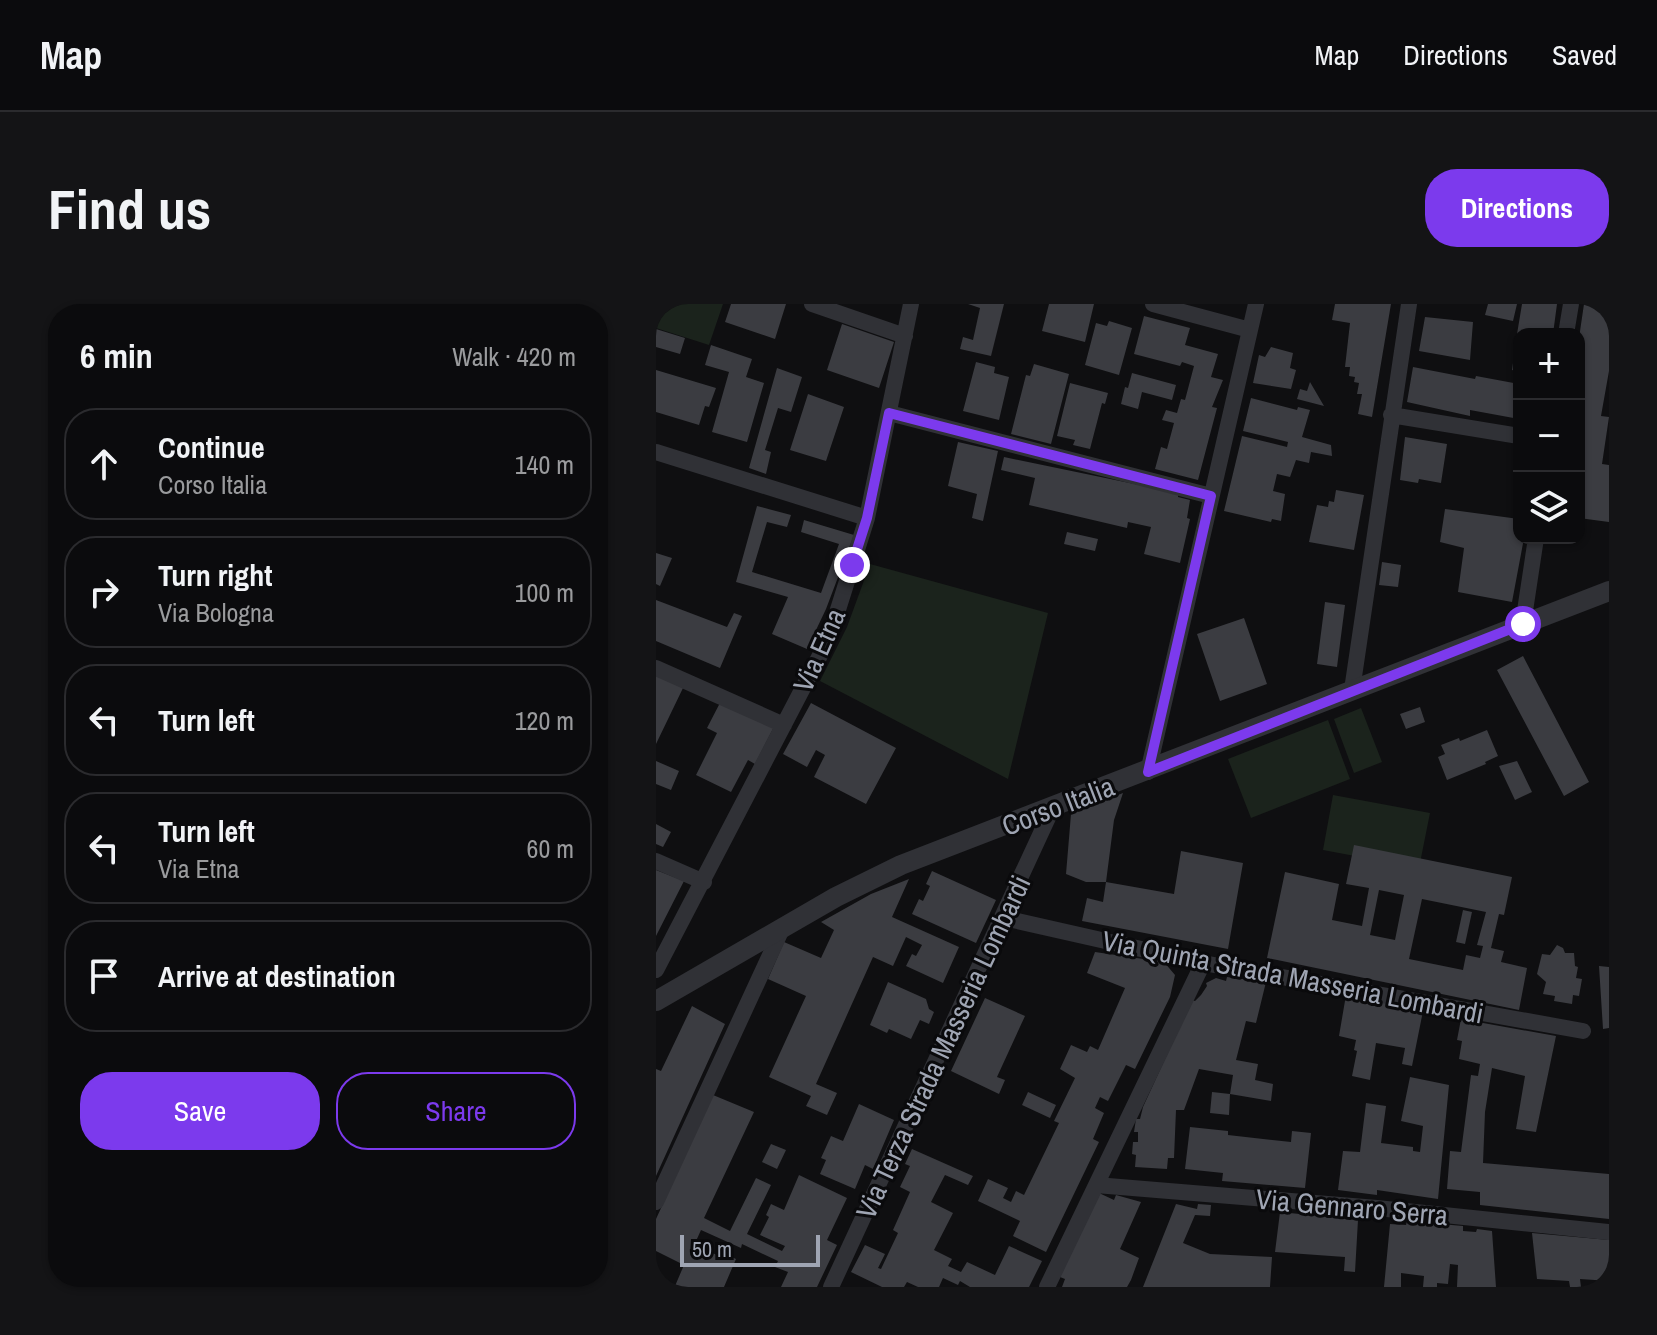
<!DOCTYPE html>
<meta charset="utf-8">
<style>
:root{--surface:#0b0b0d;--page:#141416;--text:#f1f3f6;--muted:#9a9b9d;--line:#2b2b2e;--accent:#7c3aed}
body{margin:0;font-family:"Archivo Narrow",sans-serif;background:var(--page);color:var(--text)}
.controls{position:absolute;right:24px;top:24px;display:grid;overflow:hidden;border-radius:16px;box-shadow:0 2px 6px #0004}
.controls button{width:72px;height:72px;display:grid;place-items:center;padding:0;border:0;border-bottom:2px solid var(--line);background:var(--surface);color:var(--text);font:40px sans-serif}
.scale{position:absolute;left:24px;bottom:20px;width:140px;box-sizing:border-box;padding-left:8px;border:4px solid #9fa5b3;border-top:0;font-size:22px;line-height:28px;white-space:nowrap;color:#9fa5b3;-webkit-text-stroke:6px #0a0a0c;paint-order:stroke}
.stop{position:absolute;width:24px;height:24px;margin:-18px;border:6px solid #7c3aed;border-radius:50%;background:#fff}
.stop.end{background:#7c3aed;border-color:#fff;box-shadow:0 2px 8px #0008}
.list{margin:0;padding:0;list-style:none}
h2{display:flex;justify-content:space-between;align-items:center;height:104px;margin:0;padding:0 32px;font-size:34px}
h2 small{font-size:26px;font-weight:400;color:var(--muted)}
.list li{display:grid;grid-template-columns:52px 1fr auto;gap:24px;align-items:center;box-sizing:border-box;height:112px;margin:0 16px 16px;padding:0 16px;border:2px solid var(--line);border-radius:32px}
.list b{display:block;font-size:30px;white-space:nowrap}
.list p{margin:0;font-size:26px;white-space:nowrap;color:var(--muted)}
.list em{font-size:26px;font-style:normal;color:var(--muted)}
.actions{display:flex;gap:16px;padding:24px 32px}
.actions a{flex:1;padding:18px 0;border:2px solid var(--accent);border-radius:32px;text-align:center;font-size:28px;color:var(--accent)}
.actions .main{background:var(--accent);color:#fff}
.icon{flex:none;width:44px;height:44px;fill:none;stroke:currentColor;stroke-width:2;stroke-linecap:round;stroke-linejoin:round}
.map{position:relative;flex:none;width:953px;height:983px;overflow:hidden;border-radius:32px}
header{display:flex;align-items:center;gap:48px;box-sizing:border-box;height:112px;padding:0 40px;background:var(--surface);border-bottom:2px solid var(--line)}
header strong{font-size:38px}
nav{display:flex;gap:44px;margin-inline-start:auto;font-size:28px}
.intro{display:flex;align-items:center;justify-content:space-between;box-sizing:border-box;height:192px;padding:0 48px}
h1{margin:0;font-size:56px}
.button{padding:20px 36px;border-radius:32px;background:var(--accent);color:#fff;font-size:28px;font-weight:700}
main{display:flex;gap:48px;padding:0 48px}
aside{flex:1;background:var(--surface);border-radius:32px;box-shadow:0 2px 6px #0004}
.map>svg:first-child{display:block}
.green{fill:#1b231c}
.building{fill:#3b3c41;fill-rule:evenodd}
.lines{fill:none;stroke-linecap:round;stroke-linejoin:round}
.minor{stroke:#303136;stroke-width:16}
.tertiary{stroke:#303136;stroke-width:20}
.route{stroke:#7c3aed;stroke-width:10}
.labels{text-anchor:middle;stroke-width:6;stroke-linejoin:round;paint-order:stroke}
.street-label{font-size:28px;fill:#9fa5b3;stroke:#0a0a0c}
</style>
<header>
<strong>Map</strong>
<nav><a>Map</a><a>Directions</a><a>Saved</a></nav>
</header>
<div class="intro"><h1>Find us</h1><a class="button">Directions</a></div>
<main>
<aside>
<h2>6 min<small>Walk · 420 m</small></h2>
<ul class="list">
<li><svg class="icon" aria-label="ahead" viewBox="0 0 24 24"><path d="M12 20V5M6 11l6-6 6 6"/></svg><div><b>Continue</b><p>Corso Italia</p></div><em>140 m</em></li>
<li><svg class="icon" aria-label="right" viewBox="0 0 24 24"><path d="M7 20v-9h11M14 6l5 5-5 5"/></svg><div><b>Turn right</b><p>Via Bologna</p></div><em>100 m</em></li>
<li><svg class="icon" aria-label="left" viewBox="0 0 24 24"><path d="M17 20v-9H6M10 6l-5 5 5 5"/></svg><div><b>Turn left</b></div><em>120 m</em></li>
<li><svg class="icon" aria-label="left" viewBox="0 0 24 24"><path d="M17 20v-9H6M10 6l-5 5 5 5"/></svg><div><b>Turn left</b><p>Via Etna</p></div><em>60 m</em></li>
<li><svg class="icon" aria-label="arrive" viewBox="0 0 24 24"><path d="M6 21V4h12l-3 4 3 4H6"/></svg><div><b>Arrive at destination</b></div></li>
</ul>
<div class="actions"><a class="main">Save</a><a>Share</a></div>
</aside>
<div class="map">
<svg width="953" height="983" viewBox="0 0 953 983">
<rect width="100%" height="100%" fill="#0f0f11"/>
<path class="green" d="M0 0H67L53 41 0 24Z
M214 260 392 309 352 475 164 377 191 323Z
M705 404 726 458 698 469 678 415Z
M672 416 694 475 595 514 572 455Z
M677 491 774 509 763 564 667 546Z"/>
<path class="building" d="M75 0H130L119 35 69 18Z
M312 0H348L335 52 304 45 307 33 317 36 324 4Z
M393 0H438L429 38 386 27Z
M679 0H735L716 113 702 110 706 90H701L703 79 698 78 699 73 693 72 694 63H689L694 19 676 16Z
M832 0H861L857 17 829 11Z
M866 0H901L897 30H861Z
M928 0H953V67L945 112 953 113 946 160 953 161V218L923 214V34Z
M488 12 534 24 529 41 562 50 555 73 567 76 556 103 561 104 542 176 499 165 505 143 511 145 518 119 506 116 510 106 521 109 525 95 529 96 538 62 526 58 524 62 478 50Z
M769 13 817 18 814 56 763 47Z
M453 17 476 24 463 71 429 61 440 19 451 22Z
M186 20 238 38 223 84 171 66Z
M0 25 29 34 24 50 0 43Z
M861 30H863V68L856 66Z
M55 41 96 55 90 73 108 79 91 138 56 128 73 68 49 61Z
M615 43 637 49 634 64 640 66 635 85 597 79 603 51 609 53Z
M320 58 339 63 338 69 353 73 343 116 307 107Z
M378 60 413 70 395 140 355 130 370 71 374 72Z
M757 63 819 75 820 72 863 80V115L814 106V112L751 98Z
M121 64 146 73 135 108 122 104 109 146 115 148 110 170 93 164Z
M0 66 60 84 53 103 49 102 43 121 0 108Z
M476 69 520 81 516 96 486 88 482 105 465 100 469 83 472 84Z
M654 78 668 102 641 95 644 85 651 87Z
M414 79 452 89 449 100 446 99 434 145 417 141 419 136 401 132Z
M152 90 188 103 170 157 134 146Z
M595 94 641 106 642 103 654 106 646 133 675 141 676 152 655 148 653 159 640 156 634 173 621 170 617 187 629 190 625 217 616 215 615 218 568 207 586 132 631 143 632 138 587 127Z
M749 133 791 140 785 179 763 175 762 179 744 176Z
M302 138 342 147 327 217 316 214 321 190 292 182Z
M348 153 522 189V193L534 196 531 214 534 215 524 259 488 250 495 223 472 218 471 224 373 201 379 174 345 166Z
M680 186 708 191 698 246 653 238 661 201 672 203 673 197 678 198Z
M101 202 135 211 131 223 111 218 96 268 165 289 183 240 145 228 148 216 198 231 170 305 151 345 116 330 132 293 80 278Z
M789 205 863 215V234H868L856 298 802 288 808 244 784 238Z
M411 228 442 235 439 247 408 240Z
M0 249 16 254 4 282 0 280Z
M726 258 745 261 742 283 723 281Z
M0 296 71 323 78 309 86 312 64 364 0 337Z
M669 298 689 301 681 363 661 360Z
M588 314 611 380 564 397 541 330Z
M867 352 933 478 908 492 841 366Z
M0 371 27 384 0 440Z
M66 395 118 423 99 460 92 456 75 488 40 471 61 429 51 424Z
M155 399 240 444 210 500 158 473 169 451 160 446 151 463 127 450Z
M764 403 769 418 750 425 744 410Z
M831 426 842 452 829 458 830 460 791 476 782 453 789 450 785 441 803 434 804 437Z
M0 457 23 467 15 486 0 480Z
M861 457 876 488 859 496 843 462Z
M467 489 458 516 450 578H430L410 570 415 510Z
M0 520 15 528 7 543 0 540Z
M698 541 856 573 848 611 843 610 835 644 848 647 845 658 871 664 863 706 611 654 629 568 683 580 676 616 706 622 713 584 690 580ZM723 586 748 591 739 636 714 631ZM766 595 830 608 821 641 827 642 824 654 810 651 807 666 753 655Z
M525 547 587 559 572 645 426 617 431 594 447 598 450 578 518 590Z
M0 566 28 577 0 632Z
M276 567 340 596 320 639 256 610 263 595 267 597 274 582 270 580Z
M253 575 236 613 303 643 287 679 250 662 256 650 260 652 266 641 250 633 237 662 217 653 160 780 181 789 171 811 150 802 155 792 113 773 150 692 112 675 128 638 165 654 178 626 165 618 215 590Z
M807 606 816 608 809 640 800 638Z
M901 641 907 644 909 649H918L919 662 922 663 920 674 926 675 923 692 917 691 916 700 898 697 899 692 887 690 890 678 881 670 886 650 894 651Z
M439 648 508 658 519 671 514 693 479 765 470 761 452 797 444 793 439 804 448 809 437 835 443 838 390 948 357 932 364 917 322 897 332 875 352 884 347 894 355 898 360 887 368 891 403 819 398 817 419 774 404 765 415 741 431 748 434 742 442 746 469 684 431 669Z
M943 662 953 663V724L947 725Z
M571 673 610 678 600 719 590 717 580 756 602 760 599 776 617 780 615 797 574 790 577 771 543 765 528 806H520L518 854H512L511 865 479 863 480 851 476 850 477 838H482V828H478L480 815H484L487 803 536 696 539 697 545 691 551 682 550 679 560 674 570 677Z
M232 678 270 695 273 705 278 708 273 720 264 716 255 735 233 725 231 729 214 721Z
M690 691 763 703 767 707 756 762 746 760 749 744 720 739 714 776 696 772 701 747 698 746 700 736 683 732Z
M329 694 369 712 341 773 349 776 343 790 295 767Z
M36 702 69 720 0 872V765L5 767Z
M805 715 900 732 880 828 860 825 869 772 836 764 829 808 827 859 953 870V915L824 901V888L791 885 794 847 805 848 815 771 822 772 824 760 803 755 806 737 801 736Z
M754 773 793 781 782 895 721 886V891L682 886 687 847 704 848 710 799 730 802 725 839 757 843V847L764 848 767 822 745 817Z
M372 788 400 801 394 814 366 801Z
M556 788 574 790 573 811 554 809Z
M57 791 98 808 48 914 74 927 100 874 115 881 91 930 126 947 129 942 104 931 113 913 110 911 115 900 128 906 143 871 191 894 171 936 181 941 161 983H125L132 968 119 963 122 957 86 940 85 944 45 926 36 946 43 950 46 944 65 953 67 949 80 955 68 983H0V974L19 982 28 961 0 947V915Z
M203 800 238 816 217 865 209 861 199 885 164 870 170 856 165 854 175 832 187 837Z
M534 823 572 827V831L635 838 636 827 655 829 649 884 566 877 567 869 529 865Z
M115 840 130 846 121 865 106 858Z
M256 845 317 872 312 881 289 871 275 898 297 909 278 946 296 955 292 962 305 968 311 958 339 971 353 942 386 957 373 983H314L304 977 302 981 287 974 283 983H262L251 978 248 983H226L195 968 209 941 229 950 222 964 225 965 242 929 237 926 254 888 244 883 254 862 249 860Z
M443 889 458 896 460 891 485 898 464 945 483 954 475 976 471 983H406L409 975 404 973Z
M520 900 541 905 542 900 555 901 554 912 539 911 527 939 554 950 616 953 614 983H487Z
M624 908 702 916 699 968 688 967 689 953 619 948Z
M751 917 807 922V927L820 928 821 925 836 927 840 983H801L802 961 794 960 792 980 781 979V983H767L768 972 745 969V983H728L734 920 750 921Z
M876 929 953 936V977L924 975 925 983H914L913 977 881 975Z"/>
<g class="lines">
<path class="minor" d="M156 0 249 32
M497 0 594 26
M910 30 915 0
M233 109 555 192
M735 111 863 132
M0 148 211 214
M867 320 880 234
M0 364 128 421
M696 386 753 0
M492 468 600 0
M0 557 48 578
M348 614 547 659 927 727
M0 666 173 334 211 214 255 0
M440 881 721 904 952 928
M0 898 126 625
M175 983 397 503
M391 983 547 659"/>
<path class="tertiary" d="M0 697 180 593 245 561 953 287"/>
</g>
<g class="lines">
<path class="route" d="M196 261 211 214 233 109 555 192 492 468 867 320"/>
</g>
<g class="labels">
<g class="street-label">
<text transform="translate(163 346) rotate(-66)" y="10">Via Etna</text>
<text transform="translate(402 502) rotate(-21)" y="10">Corso Italia</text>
<text transform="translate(637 673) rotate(11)" y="10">Via Quinta Strada Masseria Lombardi</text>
<text transform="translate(287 743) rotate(-65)" y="10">Via Terza Strada Masseria Lombardi</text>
<text transform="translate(696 903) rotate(5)" y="10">Via Gennaro Serra</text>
</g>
</g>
</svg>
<div class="controls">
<button>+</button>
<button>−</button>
<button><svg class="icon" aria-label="layers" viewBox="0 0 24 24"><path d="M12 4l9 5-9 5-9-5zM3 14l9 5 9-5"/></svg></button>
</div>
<div class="scale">50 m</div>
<div class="stop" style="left:867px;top:320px"></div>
<div class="stop end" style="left:196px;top:261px"></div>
</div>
</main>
